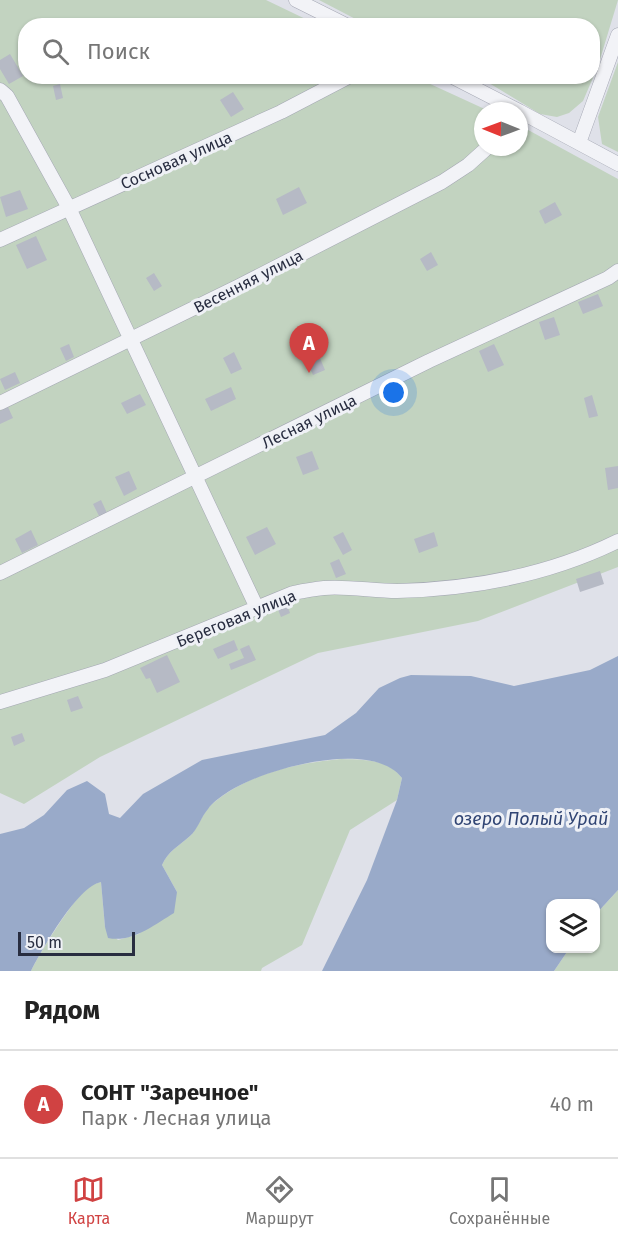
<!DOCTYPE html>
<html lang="ru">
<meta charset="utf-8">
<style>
:root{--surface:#fff;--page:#f2f2f2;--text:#222;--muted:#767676;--line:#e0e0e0;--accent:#d04242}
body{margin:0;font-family:"Fira Sans",sans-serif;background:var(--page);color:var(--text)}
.controls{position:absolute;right:18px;bottom:18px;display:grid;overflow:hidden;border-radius:12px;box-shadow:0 2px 4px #0004}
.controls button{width:54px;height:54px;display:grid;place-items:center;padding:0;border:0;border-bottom:2px solid var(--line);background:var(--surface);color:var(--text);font:30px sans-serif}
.compass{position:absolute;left:474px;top:102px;width:54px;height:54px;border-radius:50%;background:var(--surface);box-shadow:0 2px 4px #0004;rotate:271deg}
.scale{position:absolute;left:18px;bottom:15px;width:117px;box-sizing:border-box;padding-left:6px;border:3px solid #282d40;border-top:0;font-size:16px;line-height:21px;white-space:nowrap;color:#282d40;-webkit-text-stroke:4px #eff1f6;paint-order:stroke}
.you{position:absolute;left:394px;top:393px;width:21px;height:21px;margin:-15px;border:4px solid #fff;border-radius:50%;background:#1a73e8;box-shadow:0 0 0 9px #1a73e833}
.badge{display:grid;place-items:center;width:39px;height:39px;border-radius:50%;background:var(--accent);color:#fff;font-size:20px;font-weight:700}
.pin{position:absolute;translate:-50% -50px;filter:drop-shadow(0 2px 3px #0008)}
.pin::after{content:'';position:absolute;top:32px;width:21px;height:18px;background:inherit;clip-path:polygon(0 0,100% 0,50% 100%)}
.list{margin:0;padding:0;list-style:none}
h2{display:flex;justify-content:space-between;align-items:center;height:78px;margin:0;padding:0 24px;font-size:26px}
h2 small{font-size:20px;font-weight:400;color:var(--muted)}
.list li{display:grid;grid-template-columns:39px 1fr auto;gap:18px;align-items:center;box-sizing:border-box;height:108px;padding:0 24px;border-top:2px solid var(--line)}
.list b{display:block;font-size:22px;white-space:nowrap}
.list p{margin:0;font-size:20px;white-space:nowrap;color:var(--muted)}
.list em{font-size:20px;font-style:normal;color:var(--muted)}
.icon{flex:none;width:33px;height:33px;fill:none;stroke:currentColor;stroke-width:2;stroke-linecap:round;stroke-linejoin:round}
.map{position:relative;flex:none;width:618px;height:971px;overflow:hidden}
.search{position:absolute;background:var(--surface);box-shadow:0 2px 4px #0004;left:18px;right:18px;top:18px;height:66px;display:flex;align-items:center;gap:15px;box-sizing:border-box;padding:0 21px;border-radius:24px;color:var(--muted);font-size:22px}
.sheet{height:186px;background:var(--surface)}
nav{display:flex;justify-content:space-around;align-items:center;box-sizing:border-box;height:84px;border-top:2px solid var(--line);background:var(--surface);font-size:16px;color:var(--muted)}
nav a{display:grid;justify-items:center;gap:3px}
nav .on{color:var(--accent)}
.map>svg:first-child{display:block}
.green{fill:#c2d3c0}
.water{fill:#99aac9}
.building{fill:#b6bac5}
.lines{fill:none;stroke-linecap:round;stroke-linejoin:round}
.street-casing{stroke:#a4a7b3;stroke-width:15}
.street{stroke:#f2f3f7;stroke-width:14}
.labels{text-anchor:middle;stroke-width:6;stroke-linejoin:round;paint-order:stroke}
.street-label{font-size:16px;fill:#282d40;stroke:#eff1f6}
.water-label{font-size:18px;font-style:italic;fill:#314574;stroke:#eff1f6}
</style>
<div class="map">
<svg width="618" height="971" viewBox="0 0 618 971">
<rect width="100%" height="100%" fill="#dfe1e9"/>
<path class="green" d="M0 0H266L318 25 26 26V76L415 77 489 111H483V147H519V125L618 179V567L478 621 318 653 100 757 24 804 0 793Z
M319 0H618L598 66 583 101 569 113 557 117 540 114 479 77 592 76V26L367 25Z
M618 62V152L602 144 598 117Z
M341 759C364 760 387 758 402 778L397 800 350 830 302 945 262 968 261 971H31C40 953 76 893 92 885 95 883 98 883 101 882L105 927 118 940 139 934 177 892 162 865C168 851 179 846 190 836 199 827 202 813 211 805 246 774 296 763 341 759Z
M618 890V971H554L569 949 596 948V914Z"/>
<path class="water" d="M618 656V890L596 914V904H550V948L569 949 554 971H322L367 880 397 800 402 778C372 738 260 769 225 794 219 798 212 803 208 809 201 817 198 829 190 836 179 846 168 851 162 865L177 892 174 913C154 925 132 943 108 938L105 927 101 882C77 887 43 948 31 971H0V834L24 828 44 815 67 790 87 781 105 794 109 814 120 818 143 794 202 760 325 735 356 713 379 688 400 678 411 675 471 676 514 686 590 670Z"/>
<path class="building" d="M10 54 23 76 9 84 0 69V60Z
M60 84 63 98 56 100 53 86Z
M233 92 244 109 231 117 220 100Z
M299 187 307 203 283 215 276 199Z
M20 190 28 209 6 217 0 197Z
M555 202 562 215 545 224 539 211Z
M36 236 47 260 27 269 16 245Z
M431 252 438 265 427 271 420 259Z
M154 273 162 286 154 291 146 278Z
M598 294 603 306 583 314 578 302Z
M554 317 560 335 545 340 539 322Z
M69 344 74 357 66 361 60 348Z
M494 344 504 365 488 372 479 351Z
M317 351 325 370 313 375 305 357Z
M234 352 242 369 231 374 223 358Z
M15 372 20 383 5 390 0 379Z
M231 387 236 399 211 411 205 399Z
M140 394 146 405 127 414 121 403Z
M592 395 598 416 589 418 584 398Z
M8 407 13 418 0 424V411Z
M312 451 319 469 303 475 296 457Z
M618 466V488L608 490 605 468Z
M129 471 137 489 124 496 115 477Z
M101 500 107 513 99 516 93 504Z
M267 527 276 544 255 555 246 537Z
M31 530 38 545 22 553 15 539Z
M343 532 352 550 343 555 333 537Z
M434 532 438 546 419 553 414 539Z
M339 559 346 574 336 578 330 563Z
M600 571 604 584 580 592 576 579Z
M286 603 290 613 281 617 277 607Z
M234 640 238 650 218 659 213 649Z
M249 645 256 660 231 670 229 664 244 658 240 649Z
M167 655 180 682 157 693 150 678 146 679 140 668Z
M78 696 83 708 71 712 67 700Z
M22 733 25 741 14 746 11 737Z"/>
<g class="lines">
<g class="street-casing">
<path id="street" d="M296 0 348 26
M451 76 519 111
M0 90 7 96 69 208 257 608
M519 111 618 164
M579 143 618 35
M0 240 281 112 350 76
M0 403 239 286 442 182 468 165 488 147
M0 573 429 361 608 278 618 271
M0 702 105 670 293 593C303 591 314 589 324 588 348 586 373 591 397 591 474 589 549 575 618 541"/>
</g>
<use href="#street" class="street"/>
</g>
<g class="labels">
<g class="street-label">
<text transform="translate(176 160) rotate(-24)" y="6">Сосновая улица</text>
<text transform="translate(248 281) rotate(-27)" y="6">Весенняя улица</text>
<text transform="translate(309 421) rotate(-26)" y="6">Лесная улица</text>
<text transform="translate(236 618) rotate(-22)" y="6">Береговая улица</text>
</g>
<g class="water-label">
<text x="531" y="825">озеро Полый Урай</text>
</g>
</g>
</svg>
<div class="controls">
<button><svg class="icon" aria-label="layers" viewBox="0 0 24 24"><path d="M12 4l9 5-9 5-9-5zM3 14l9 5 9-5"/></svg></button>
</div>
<svg class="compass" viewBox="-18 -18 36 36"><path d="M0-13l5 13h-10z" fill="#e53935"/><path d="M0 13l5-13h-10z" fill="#767676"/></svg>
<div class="scale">50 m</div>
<div class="you"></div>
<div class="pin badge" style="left:309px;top:373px">A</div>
<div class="search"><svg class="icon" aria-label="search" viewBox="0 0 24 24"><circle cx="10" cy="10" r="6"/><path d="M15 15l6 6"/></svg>Поиск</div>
</div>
<section class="sheet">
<h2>Рядом<small></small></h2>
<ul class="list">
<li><span class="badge">A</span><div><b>СОНТ &quot;Заречное&quot;</b><p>Парк · Лесная улица</p></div><em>40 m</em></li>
</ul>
</section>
<nav>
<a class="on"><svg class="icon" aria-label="map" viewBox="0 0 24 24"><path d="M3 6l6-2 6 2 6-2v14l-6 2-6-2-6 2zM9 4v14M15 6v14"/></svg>Карта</a>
<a><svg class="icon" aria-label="directions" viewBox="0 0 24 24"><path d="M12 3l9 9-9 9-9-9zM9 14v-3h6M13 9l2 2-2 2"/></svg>Маршрут</a>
<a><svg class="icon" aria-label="saved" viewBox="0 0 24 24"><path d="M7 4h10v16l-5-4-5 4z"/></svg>Сохранённые</a>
</nav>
